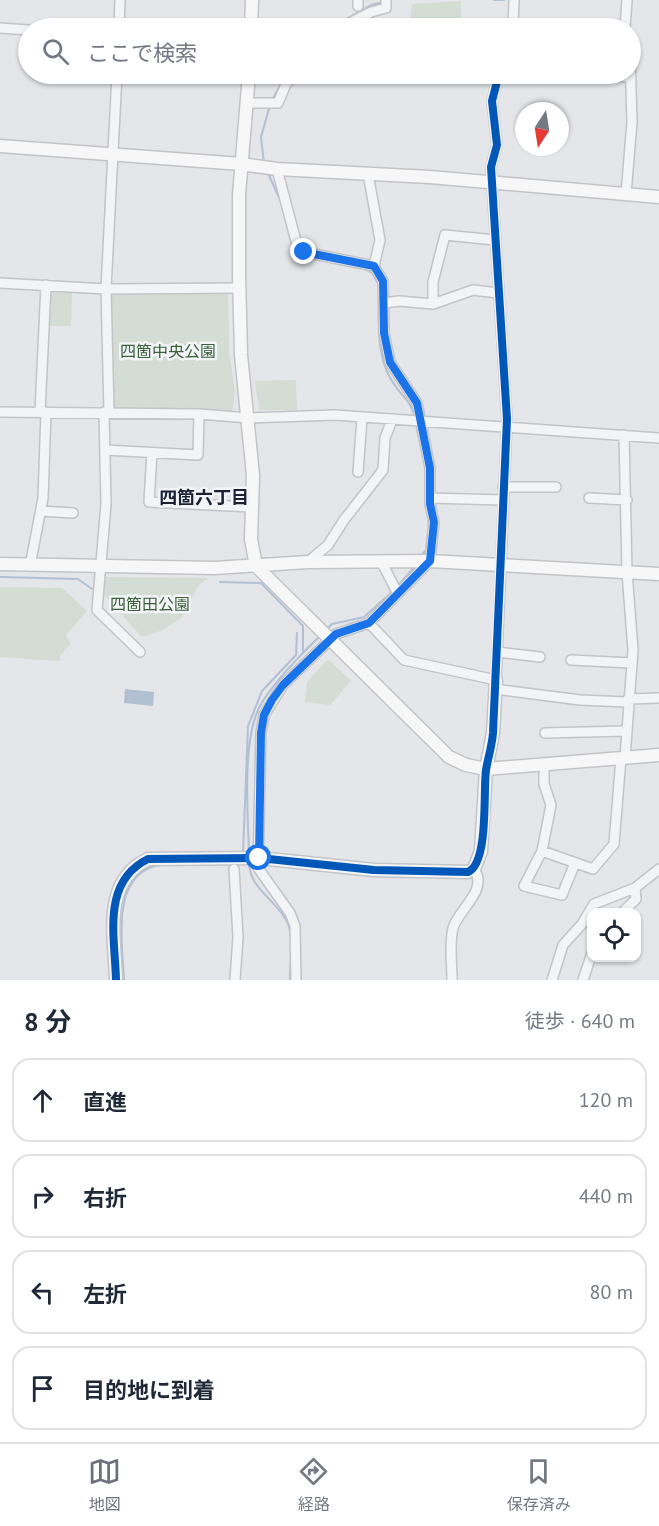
<!DOCTYPE html>
<html lang="ja">
<meta charset="utf-8">
<style>
:root{--surface:#fff;--page:#f2f2f3;--text:#1f2937;--muted:#747a83;--line:#e0e1e3;--accent:#6b707d}
body{margin:0;font-family:"PT Sans","Noto Sans JP",sans-serif;background:var(--page);color:var(--text)}
.controls{position:absolute;right:18px;bottom:18px;display:grid;overflow:hidden;border-radius:12px;box-shadow:0 2px 4px #0004}
.controls button{width:54px;height:54px;display:grid;place-items:center;padding:0;border:0;border-bottom:2px solid var(--line);background:var(--surface);color:var(--text);font:30px sans-serif}
.compass{position:absolute;left:515px;top:102px;width:54px;height:54px;border-radius:50%;background:var(--surface);box-shadow:0 2px 4px #0004;rotate:192deg}
.stop{position:absolute;width:18px;height:18px;margin:-14px;border:4px solid #1a73e8;border-radius:50%;background:#fff}
.stop.end{background:#1a73e8;border-color:#fff;box-shadow:0 2px 6px #0008}
.list{margin:0;padding:0;list-style:none}
h2{display:flex;justify-content:space-between;align-items:center;height:78px;margin:0;padding:0 24px;font-size:26px}
h2 small{font-size:20px;font-weight:400;color:var(--muted)}
.list li{display:grid;grid-template-columns:39px 1fr auto;gap:18px;align-items:center;box-sizing:border-box;height:84px;margin:0 12px 12px;padding:0 12px;border:2px solid var(--line);border-radius:18px}
.list b{display:block;font-size:22px;white-space:nowrap}
.list em{font-size:20px;font-style:normal;color:var(--muted)}
.icon{flex:none;width:33px;height:33px;fill:none;stroke:currentColor;stroke-width:2;stroke-linecap:round;stroke-linejoin:round}
.map{position:relative;flex:none;width:659px;height:980px;overflow:hidden}
.search{position:absolute;background:var(--surface);box-shadow:0 2px 4px #0004;left:18px;right:18px;top:18px;height:66px;display:flex;align-items:center;gap:15px;box-sizing:border-box;padding:0 21px;border-radius:33px;color:var(--muted);font-size:22px}
.sheet{height:462px;background:var(--surface)}
nav{display:flex;justify-content:space-around;align-items:center;box-sizing:border-box;height:84px;border-top:2px solid var(--line);background:var(--surface);font-size:16px;color:var(--muted)}
nav a{display:grid;justify-items:center;gap:3px}
nav .on{color:var(--accent)}
.map>svg:first-child{display:block}
.green{fill:#d4ddd4}
.water{fill:#b2c0d4}
.lines{fill:none;stroke-linecap:round;stroke-linejoin:round}
.stream{stroke:#b2c0d4;stroke-width:2}
.street-casing{stroke:#c2c4c7;stroke-width:12}
.secondary-casing{stroke:#c2c4c7;stroke-width:15}
.street{stroke:#f3f4f6;stroke-width:9}
.secondary{stroke:#f7f7f7;stroke-width:12}
.cycleway-casing{stroke:#f2f4f8;stroke-width:11}
.cycleway{stroke:#0057b8;stroke-width:8}
.route{stroke:#1a73e8;stroke-width:8}
.labels{text-anchor:middle;stroke-width:5;stroke-linejoin:round;paint-order:stroke}
.park-label{font-size:16px;fill:#3b5f37;stroke:#f2f4f8}
.neighbourhood-label{font-size:18px;font-weight:bold;fill:#1c2234;stroke:#f2f4f8}
</style>
<div class="map">
<svg width="659" height="980" viewBox="0 0 659 980">
<rect width="100%" height="100%" fill="#e4e6e9"/>
<path class="green" d="M461 1V17L457 28H410L412 4Z
M47 288 72 290 71 326H46Z
M107 293H228L229 350 235 393 232 412 112 408Z
M296 380 297 410H259L255 381Z
M106 577 208 578C193 588 192 602 182 616 176 624 151 637 141 636L103 594Z
M0 587 62 588 87 611 66 635 71 644 60 655V661L0 657Z
M328 659 351 681 330 705 305 702 307 682Z"/>
<path class="water" d="M125 689 154 692 153 706 124 703Z"/>
<g class="lines">
<path class="stream" d="M494 0H504
M330 28 371 5 384 2
M272 100 287 74
M264 163 261 137 270 105
M267 171 282 204
M284 213 290 236
M294 247 305 257 340 264
M363 268 372 273 379 285
M379 309C378 335 379 365 396 387 404 398 413 404 415 419
M416 424 420 442
M426 495 429 528
M421 556 426 550 428 534
M0 577 78 579 92 589
M220 582 261 583 303 626V652
M397 587 415 566
M327 629 332 624 364 617 393 591
M243 853 248 726 262 691 296 655 297 633
M249 854C248 816 242 741 259 708 270 686 303 652 321 635
M249 862C249 890 279 901 288 924 294 940 290 963 290 980
M124 980C123 947 111 885 149 868 167 860 204 865 224 864"/>
<g class="street-casing">
<path id="street" d="M358 0V6
M0 28 28 30
M119 28 120 0
M340 28 371 12 386 8V0
M513 28 514 0
M625 28 627 0
M552 74H561
M609 74 631 78
M248 103H278L286 84 295 74
M277 169 297 245 304 252 374 266 383 281 384 333 390 362 417 403 430 468V504L434 522 430 561 369 623
M368 174 380 240 374 266
M626 194 632 122 630 55
M495 240 445 235 433 282V304L473 290 498 293
M0 283 106 289 240 288
M385 303 399 301 433 304
M0 412 199 414 249 418 335 415 659 438
M40 412 46 285
M104 412 106 504 97 610 140 652
M109 412 106 289 117 74
M624 435 627 572 633 650 625 758
M105 450 198 455 199 414
M152 453 149 502 251 507
M358 472 362 418
M503 487H556
M430 498 503 500
M589 498 627 500
M41 511 73 513
M381 561 398 594
M308 562 328 545 344 520 383 470 385 438 392 420
M30 566 43 498 46 412
M498 652 540 657
M571 660 632 663
M495 689 580 700 627 702
M628 699 659 698
M545 733 625 731
M542 851 551 805 544 784V765
M575 863 562 895 524 886 542 851 593 869 614 844 621 758
M234 869 238 937 235 980
M623 912 636 899 635 888 659 869
M296 980 295 926 290 913 258 868 261 733 264 715 283 685 336 634 369 623 404 660 496 680 507 419 491 167 497 145 492 101 499 74
M452 980C452 964 449 944 453 928 458 910 489 890 474 869
M552 980 563 945 582 924 594 904 635 888
M583 980 592 953"/>
</g>
<g class="secondary-casing">
<path id="secondary" d="M251 28 252 0
M249 74 239 195V275L241 355 253 475 251 539 256 566 449 757 466 765 486 769 659 755
M0 146 241 164 277 169 430 177 659 197
M0 564 215 568 308 562 430 561 659 574
M116 980C115 937 101 882 148 859L259 858 374 870 468 872 474 869 481 851 486 769 493 733 496 680"/>
</g>
<use href="#street" class="street"/>
<use href="#secondary" class="secondary"/>
<g class="cycleway-casing">
<path id="cycleway" d="M116 980C115 937 101 882 148 859L259 858 374 870 468 872C489 863 483 792 486 770 488 758 492 746 493 733L507 419 491 167 497 145 492 101 499 74"/>
</g>
<use href="#cycleway" class="cycleway"/>
</g>
<g class="lines">
<path class="route" d="M259 858 261 733 264 715 272 700 283 685 336 634 369 623 430 561 434 522 430 504V468L417 403 390 362 384 333 383 281 374 266 304 252"/>
</g>
<g class="labels">
<g class="park-label">
<text x="168" y="357">四箇中央公園</text>
<text x="150" y="610">四箇田公園</text>
</g>
<g class="neighbourhood-label">
<text x="204" y="504">四箇六丁目</text>
</g>
</g>
</svg>
<div class="controls">
<button><svg class="icon" aria-label="locate" viewBox="0 0 24 24"><circle cx="12" cy="12" r="6"/><path d="M12 2v4M12 18v4M2 12h4M18 12h4"/></svg></button>
</div>
<svg class="compass" viewBox="-18 -18 36 36"><path d="M0-13l5 13h-10z" fill="#e53935"/><path d="M0 13l5-13h-10z" fill="#747a83"/></svg>
<div class="stop" style="left:259px;top:858px"></div>
<div class="stop end" style="left:304px;top:252px"></div>
<div class="search"><svg class="icon" aria-label="search" viewBox="0 0 24 24"><circle cx="10" cy="10" r="6"/><path d="M15 15l6 6"/></svg>ここで検索</div>
</div>
<section class="sheet">
<h2>8 分<small>徒歩 · 640 m</small></h2>
<ul class="list">
<li><svg class="icon" aria-label="ahead" viewBox="0 0 24 24"><path d="M12 20V5M6 11l6-6 6 6"/></svg><div><b>直進</b></div><em>120 m</em></li>
<li><svg class="icon" aria-label="right" viewBox="0 0 24 24"><path d="M7 20v-9h11M14 6l5 5-5 5"/></svg><div><b>右折</b></div><em>440 m</em></li>
<li><svg class="icon" aria-label="left" viewBox="0 0 24 24"><path d="M17 20v-9H6M10 6l-5 5 5 5"/></svg><div><b>左折</b></div><em>80 m</em></li>
<li><svg class="icon" aria-label="arrive" viewBox="0 0 24 24"><path d="M6 21V4h12l-3 4 3 4H6"/></svg><div><b>目的地に到着</b></div></li>
</ul>
</section>
<nav>
<a class="on"><svg class="icon" aria-label="map" viewBox="0 0 24 24"><path d="M3 6l6-2 6 2 6-2v14l-6 2-6-2-6 2zM9 4v14M15 6v14"/></svg>地図</a>
<a><svg class="icon" aria-label="directions" viewBox="0 0 24 24"><path d="M12 3l9 9-9 9-9-9zM9 14v-3h6M13 9l2 2-2 2"/></svg>経路</a>
<a><svg class="icon" aria-label="saved" viewBox="0 0 24 24"><path d="M7 4h10v16l-5-4-5 4z"/></svg>保存済み</a>
</nav>
